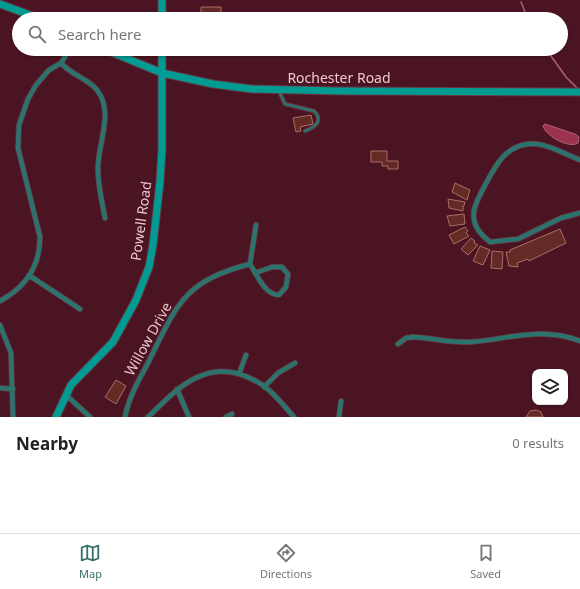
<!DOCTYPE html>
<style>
:root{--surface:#fff;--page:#f2f2f2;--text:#222;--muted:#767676;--line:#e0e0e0;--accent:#396f6b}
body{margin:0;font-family:"Noto Sans",sans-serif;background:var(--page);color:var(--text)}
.controls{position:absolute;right:12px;bottom:12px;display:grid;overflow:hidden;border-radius:8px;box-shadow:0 1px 3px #0004}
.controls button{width:36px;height:36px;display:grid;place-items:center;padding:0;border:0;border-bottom:1px solid var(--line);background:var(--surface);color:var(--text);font:20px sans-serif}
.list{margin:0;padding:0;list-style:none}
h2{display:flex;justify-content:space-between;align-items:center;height:52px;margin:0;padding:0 16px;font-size:17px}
h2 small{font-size:13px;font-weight:400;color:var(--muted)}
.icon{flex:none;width:22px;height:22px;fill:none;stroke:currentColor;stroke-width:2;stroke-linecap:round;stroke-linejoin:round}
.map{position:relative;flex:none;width:580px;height:417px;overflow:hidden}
.search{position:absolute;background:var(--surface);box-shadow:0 1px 3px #0004;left:12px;right:12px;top:12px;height:44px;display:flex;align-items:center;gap:10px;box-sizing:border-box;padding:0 14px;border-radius:22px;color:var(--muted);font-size:15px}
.sheet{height:116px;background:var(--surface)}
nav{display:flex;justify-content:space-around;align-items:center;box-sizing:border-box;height:56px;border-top:1px solid var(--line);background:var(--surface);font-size:11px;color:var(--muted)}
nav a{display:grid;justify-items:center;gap:2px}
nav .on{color:var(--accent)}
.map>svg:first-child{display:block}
.water{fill:#9b334f;stroke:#b35f74}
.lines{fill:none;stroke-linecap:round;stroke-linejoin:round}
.stream{stroke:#b35f74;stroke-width:1.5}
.building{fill:#642b26;stroke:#ae6d65}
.lane-casing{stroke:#683441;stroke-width:4.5}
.street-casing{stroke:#683441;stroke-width:6}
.secondary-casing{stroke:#683441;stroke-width:9}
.lane{stroke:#2b736d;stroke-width:2.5}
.street{stroke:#2b736d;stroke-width:4.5}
.secondary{stroke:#009b92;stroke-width:7}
.labels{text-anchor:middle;stroke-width:3;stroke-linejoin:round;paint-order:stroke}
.street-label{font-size:14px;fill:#ebc7cc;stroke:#4b1423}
</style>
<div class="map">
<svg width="580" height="417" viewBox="0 0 580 417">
<rect width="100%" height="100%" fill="#4b1423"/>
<path class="water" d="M545 124 575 134 579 137 578 143C569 149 546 136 543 126Z"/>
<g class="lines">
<path class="stream" d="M521 2 528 19
M546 49 566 77 579 90"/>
</g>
<path class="building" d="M201 7H221V19H201Z
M311 115 313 124 300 127 301 131 296 132 293 118Z
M371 151H387V161H398V169H388V166H382V162H371Z
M455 183 470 190 467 200 452 192Z
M448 199 465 202 464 206H463V211L449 208Z
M464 214 465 224 450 226 447 216Z
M465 227 468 231 466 233 469 236 454 244 449 235Z
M560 229 566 243 535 258 529 261 528 259 517 263 518 267 509 266 506 252H510V250Z
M471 238 475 241 474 243 478 245 468 255 461 249Z
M480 246 490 250 483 265 473 261Z
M492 251 503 252 502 269 491 268Z
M116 380 126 386 116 404 105 397Z
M536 410 541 412 543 417H526L530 411Z"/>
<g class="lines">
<g class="lane-casing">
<path id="lane" d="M279 91 285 104 314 111C324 121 315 127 305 131"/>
</g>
<g class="street-casing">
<path id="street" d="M61 63C71 75 89 79 97 90 115 113 97 144 98 170 98 186 102 202 105 218
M580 160C565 154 545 142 528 144 503 147 494 169 483 189 480 195 475 204 474 211 472 225 480 234 490 242L518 239 561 218 580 213
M250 264C257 275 265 295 279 295L286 287 288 274 282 267H272L255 273
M250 264 256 225
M30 276 80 309
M0 301C26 287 40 266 40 237L18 148 19 125 28 99 36 85 49 70 61 63 70 49
M0 325 11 353 13 417
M398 344 406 338 413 337C432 338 452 343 471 342 509 339 543 326 580 341
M239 374 246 355
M264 387 278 373 295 363
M0 388 13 389
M177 389 189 417
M66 395 90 417
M125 417C129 396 139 380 149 361 177 304 184 281 250 264
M148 417C158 408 167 398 177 390 206 367 233 365 264 386 275 394 285 407 294 417
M226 417 232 414
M339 417 341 401"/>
</g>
<g class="secondary-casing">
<path id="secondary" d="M162 0V19
M0 4 41 19
M104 49 162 73 213 84 252 89 340 91 580 92
M56 417 71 385 113 342 136 300 149 267 153 245 160 182 162 149V49"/>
</g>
<use href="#lane" class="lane"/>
<use href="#street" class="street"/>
<use href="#secondary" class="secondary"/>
</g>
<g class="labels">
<g class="street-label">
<text x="339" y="83">Rochester Road</text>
<text transform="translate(141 221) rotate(-82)" y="5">Powell Road</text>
<text transform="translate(148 339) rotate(-61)" y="5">Willow Drive</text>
</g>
</g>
</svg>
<div class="controls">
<button><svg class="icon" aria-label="layers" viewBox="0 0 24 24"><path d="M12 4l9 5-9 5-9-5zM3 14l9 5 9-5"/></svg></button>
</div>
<div class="search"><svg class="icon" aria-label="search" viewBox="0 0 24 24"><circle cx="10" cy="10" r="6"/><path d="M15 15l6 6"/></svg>Search here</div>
</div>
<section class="sheet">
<h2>Nearby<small>0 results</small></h2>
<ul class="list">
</ul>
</section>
<nav>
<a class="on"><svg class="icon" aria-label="map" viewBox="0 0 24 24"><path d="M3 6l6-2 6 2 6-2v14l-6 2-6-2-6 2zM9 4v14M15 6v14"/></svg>Map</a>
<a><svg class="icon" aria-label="directions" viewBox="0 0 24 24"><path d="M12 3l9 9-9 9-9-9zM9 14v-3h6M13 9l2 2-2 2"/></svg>Directions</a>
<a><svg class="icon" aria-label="saved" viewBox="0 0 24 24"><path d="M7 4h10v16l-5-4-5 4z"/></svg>Saved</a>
</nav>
